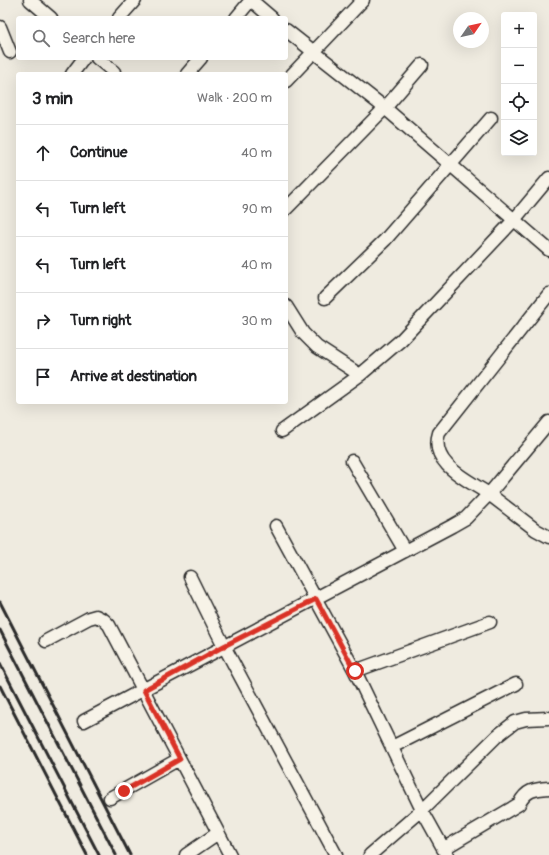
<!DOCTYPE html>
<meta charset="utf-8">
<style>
:root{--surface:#fff;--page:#f2f2f2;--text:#202124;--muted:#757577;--line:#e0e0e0}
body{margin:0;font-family:Pangolin,sans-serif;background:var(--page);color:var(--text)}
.controls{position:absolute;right:12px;top:12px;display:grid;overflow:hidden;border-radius:4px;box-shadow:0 4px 16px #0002}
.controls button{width:36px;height:36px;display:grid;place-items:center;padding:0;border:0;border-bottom:1px solid var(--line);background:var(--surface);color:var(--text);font:20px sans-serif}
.compass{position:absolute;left:453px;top:12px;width:36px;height:36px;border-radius:50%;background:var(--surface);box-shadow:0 4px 16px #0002;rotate:56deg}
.stop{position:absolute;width:12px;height:12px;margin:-9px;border:3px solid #d93025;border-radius:50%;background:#fff}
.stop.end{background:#d93025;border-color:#fff;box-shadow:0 1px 4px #0008}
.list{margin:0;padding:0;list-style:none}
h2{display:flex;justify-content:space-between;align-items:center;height:52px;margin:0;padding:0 16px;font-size:17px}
h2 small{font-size:13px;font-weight:400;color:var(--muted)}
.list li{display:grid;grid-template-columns:26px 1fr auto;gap:12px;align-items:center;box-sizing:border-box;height:56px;padding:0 16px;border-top:1px solid var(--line)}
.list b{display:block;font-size:15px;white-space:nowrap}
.list em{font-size:13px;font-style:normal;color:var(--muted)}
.icon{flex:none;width:22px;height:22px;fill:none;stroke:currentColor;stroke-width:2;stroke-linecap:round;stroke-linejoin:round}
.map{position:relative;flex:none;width:549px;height:855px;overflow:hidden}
.search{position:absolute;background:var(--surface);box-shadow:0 4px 16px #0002;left:16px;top:16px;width:272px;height:44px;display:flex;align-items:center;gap:10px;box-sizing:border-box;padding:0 14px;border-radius:4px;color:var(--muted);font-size:15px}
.panel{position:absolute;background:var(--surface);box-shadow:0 4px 16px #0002;left:16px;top:72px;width:272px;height:332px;border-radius:4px}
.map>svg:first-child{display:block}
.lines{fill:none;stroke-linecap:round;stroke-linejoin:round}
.street-casing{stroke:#2b2b2b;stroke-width:15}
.street{stroke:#f7f3e8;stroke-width:12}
.rail{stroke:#2b2b2b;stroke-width:3}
.route{stroke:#d93025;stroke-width:5}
</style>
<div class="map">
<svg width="549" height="855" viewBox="0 0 549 855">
<rect width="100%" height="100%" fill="#efebe0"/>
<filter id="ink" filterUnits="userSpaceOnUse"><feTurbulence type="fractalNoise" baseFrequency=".025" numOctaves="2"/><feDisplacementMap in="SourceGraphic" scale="8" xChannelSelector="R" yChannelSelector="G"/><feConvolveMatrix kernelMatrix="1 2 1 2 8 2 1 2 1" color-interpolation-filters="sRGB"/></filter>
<g filter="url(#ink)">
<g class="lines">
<g class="street-casing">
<path id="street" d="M30 0 51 18
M251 0 272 18
M119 18 135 0
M236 18 251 0
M0 27 10 52
M286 30 385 108 549 250
M97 58 114 72
M72 74 84 58
M187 74 201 58
M286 81 363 0
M286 209 385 108 422 65
M549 294 439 433C429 464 468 480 489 494L549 422
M325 298 385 240 491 118
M286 306 303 333 317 347 360 375
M282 431 360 375 401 340 514 220 549 178
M352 461 405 551
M276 526 355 671 422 810 447 855
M190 577 224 646 336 855
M46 641 89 618 96 616 104 620 109 625 230 855
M355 671 490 622
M84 721 452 526 466 518 489 494 536 530 549 537
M392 747 516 684
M110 798 179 759
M443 849 519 804C526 790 534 789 549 788
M186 855 218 833
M370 855 422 810 497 736 515 722 526 719 549 718"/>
</g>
<use href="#street" class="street"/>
<path class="rail" d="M0 602 130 855
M0 630 116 855
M0 663 99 855
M0 686 87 855"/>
</g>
</g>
<g class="lines" filter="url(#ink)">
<path class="route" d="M124 791 180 759 144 690 224 646 316 599 355 671"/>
</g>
</svg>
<div class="controls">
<button>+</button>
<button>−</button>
<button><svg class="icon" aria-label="locate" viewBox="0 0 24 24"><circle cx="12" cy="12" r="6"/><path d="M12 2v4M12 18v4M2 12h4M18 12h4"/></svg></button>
<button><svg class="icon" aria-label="layers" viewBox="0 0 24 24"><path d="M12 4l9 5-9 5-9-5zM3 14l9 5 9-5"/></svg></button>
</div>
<svg class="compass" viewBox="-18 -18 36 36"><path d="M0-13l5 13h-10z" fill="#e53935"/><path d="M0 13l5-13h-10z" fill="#757577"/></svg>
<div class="stop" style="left:355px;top:671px"></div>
<div class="stop end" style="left:124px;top:791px"></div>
<div class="search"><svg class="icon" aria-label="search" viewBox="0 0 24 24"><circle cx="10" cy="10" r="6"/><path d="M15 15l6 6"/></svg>Search here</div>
<section class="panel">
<h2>3 min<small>Walk · 200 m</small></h2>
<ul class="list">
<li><svg class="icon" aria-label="ahead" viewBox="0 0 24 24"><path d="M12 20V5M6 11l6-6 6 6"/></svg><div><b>Continue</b></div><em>40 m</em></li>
<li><svg class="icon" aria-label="left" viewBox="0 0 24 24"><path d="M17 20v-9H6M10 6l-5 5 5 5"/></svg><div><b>Turn left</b></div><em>90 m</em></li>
<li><svg class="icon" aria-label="left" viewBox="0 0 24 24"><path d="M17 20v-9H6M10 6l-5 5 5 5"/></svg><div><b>Turn left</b></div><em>40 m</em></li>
<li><svg class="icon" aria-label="right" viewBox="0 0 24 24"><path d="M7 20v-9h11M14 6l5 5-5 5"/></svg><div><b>Turn right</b></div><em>30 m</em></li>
<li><svg class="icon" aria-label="arrive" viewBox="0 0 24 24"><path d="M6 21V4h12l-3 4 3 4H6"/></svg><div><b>Arrive at destination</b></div></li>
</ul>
</section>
</div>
